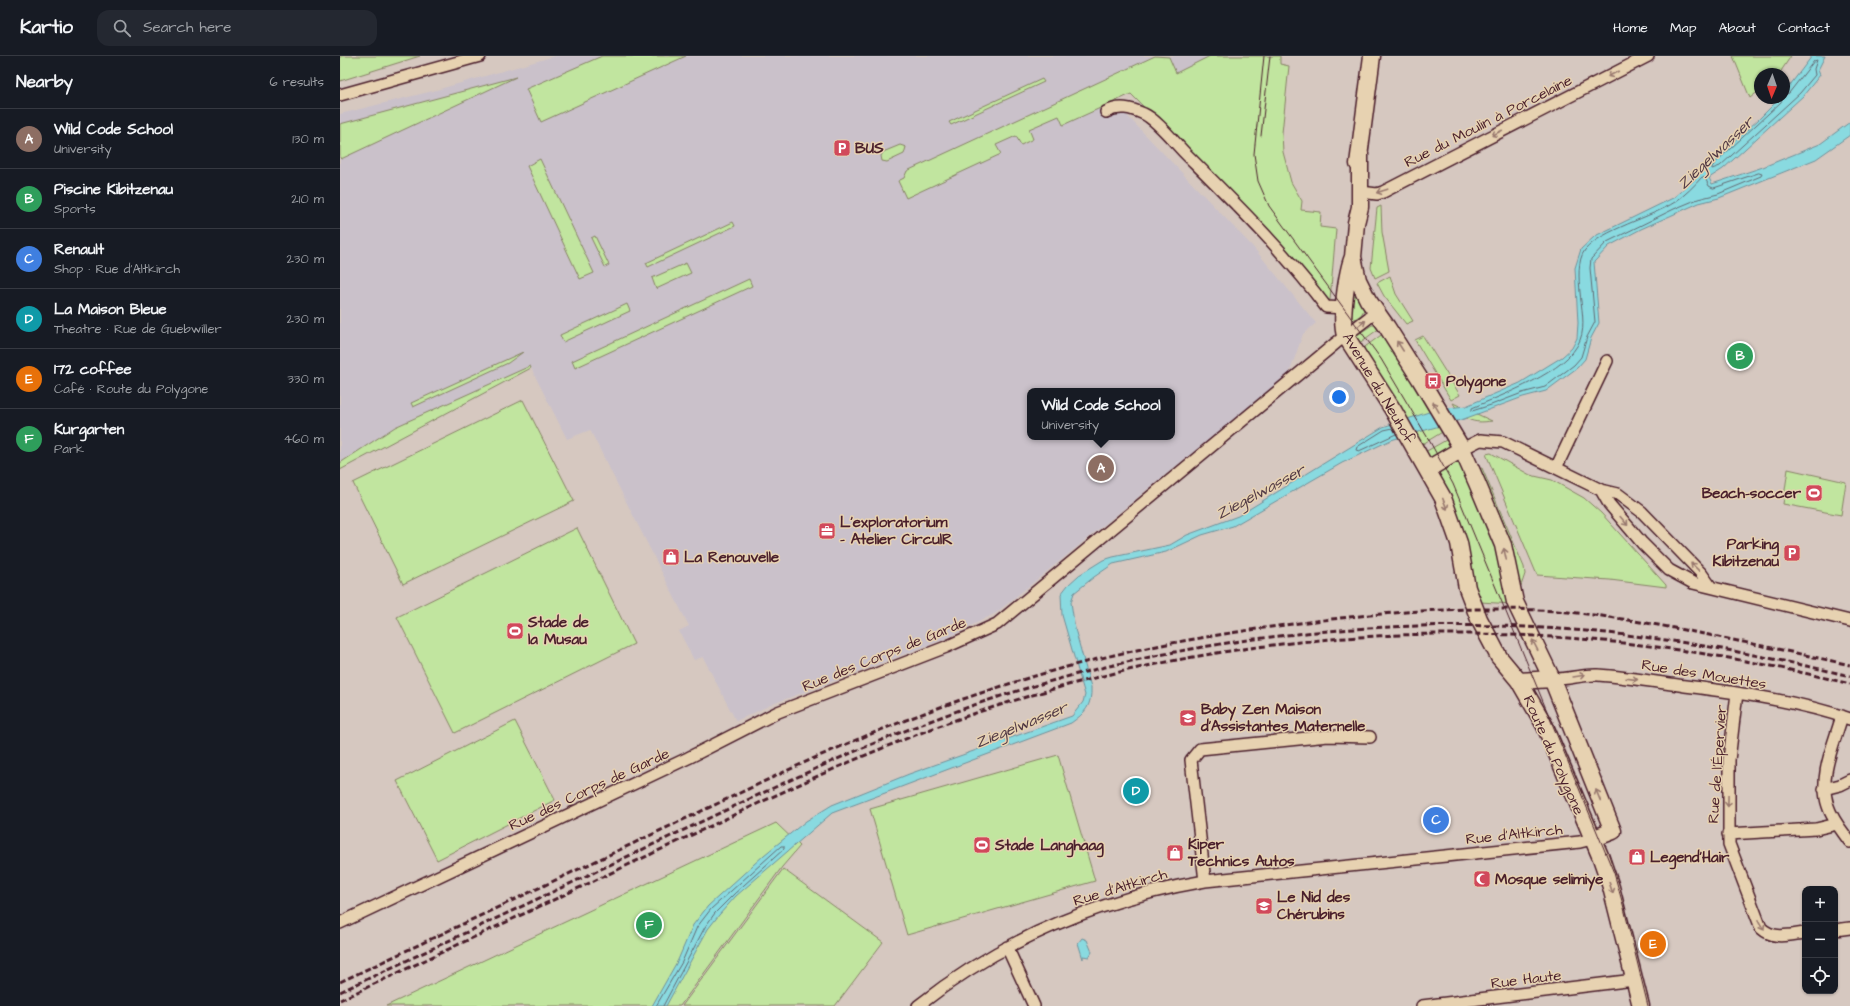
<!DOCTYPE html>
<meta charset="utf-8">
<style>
:root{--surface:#171b24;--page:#242831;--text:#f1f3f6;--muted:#9ea1a6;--line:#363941;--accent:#d93025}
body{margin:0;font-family:"Architects Daughter",sans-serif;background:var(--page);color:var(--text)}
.controls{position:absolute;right:12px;bottom:12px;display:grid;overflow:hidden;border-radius:8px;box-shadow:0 1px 3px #0004}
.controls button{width:36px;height:36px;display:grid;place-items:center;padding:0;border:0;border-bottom:1px solid var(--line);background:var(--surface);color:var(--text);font:20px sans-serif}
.compass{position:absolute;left:1414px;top:12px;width:36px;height:36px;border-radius:50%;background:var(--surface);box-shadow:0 1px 3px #0004;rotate:182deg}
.you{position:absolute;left:999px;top:341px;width:14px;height:14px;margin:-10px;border:3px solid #fff;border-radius:50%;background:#1a73e8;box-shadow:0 0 0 6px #1a73e833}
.badge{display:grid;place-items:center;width:26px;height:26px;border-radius:50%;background:var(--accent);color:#fff;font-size:13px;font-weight:700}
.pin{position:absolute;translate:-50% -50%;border:2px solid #fff;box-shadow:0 1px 4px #0006}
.popup{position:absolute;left:687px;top:332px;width:148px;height:52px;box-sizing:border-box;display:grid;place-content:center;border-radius:8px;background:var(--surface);filter:drop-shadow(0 1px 3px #0005);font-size:13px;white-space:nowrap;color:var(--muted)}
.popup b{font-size:15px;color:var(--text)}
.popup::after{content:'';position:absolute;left:50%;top:100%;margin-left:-8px;border:8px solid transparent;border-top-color:var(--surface)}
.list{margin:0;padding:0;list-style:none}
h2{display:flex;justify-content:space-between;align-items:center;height:52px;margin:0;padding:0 16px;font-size:17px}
h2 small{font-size:13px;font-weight:400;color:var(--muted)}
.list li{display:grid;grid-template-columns:26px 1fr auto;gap:12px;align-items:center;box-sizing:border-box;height:60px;padding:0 16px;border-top:1px solid var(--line)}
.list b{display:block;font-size:15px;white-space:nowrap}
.list p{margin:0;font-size:13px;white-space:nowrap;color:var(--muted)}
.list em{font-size:13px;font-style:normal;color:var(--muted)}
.icon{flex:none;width:22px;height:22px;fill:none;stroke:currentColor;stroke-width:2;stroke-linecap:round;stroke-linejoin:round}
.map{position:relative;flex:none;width:1510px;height:950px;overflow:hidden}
header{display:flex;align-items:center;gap:24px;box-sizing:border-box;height:56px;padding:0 20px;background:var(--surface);border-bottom:1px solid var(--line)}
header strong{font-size:19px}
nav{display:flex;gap:22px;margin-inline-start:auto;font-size:14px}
.search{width:280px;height:36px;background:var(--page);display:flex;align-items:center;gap:10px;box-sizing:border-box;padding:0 14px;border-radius:12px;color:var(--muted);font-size:15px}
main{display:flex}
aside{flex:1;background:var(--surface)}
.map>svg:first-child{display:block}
.built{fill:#cac1ca;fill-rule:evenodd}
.green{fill:#c1e59f;stroke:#868265}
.water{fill:#89dae0;stroke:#708f98}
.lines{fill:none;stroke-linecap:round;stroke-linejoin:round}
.shore{stroke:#636a73;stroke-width:1}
.street-casing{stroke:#4a1f2b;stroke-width:14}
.secondary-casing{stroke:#4a1f2b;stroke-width:19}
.street{stroke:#e7d2b1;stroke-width:11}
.secondary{stroke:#e7d2b1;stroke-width:16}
.tram{stroke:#4a1f2b;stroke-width:1}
.rail{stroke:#4a1f2b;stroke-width:3;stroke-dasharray:6 3;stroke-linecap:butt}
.oneway{stroke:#98786e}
.labels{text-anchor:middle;stroke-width:3;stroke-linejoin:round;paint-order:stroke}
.street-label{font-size:15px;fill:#4a1f2b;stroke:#e7d2b1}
.poi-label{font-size:15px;font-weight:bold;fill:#4a1f2b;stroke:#e7d2b1;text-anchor:start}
.water-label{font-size:16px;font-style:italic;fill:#533b46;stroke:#e7d2b1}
</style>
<header>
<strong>Kartio</strong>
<div class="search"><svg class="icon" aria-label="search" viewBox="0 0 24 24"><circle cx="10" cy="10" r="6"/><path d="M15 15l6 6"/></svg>Search here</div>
<nav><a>Home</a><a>Map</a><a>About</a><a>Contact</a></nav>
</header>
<main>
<aside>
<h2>Nearby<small>6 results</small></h2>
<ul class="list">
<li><span class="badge" style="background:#8d6e63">A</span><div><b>Wild Code School</b><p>University</p></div><em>130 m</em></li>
<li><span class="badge" style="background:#2e9e5b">B</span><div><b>Piscine Kibitzenau</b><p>Sports</p></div><em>210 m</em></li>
<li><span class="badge" style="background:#3f7fe0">C</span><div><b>Renault</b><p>Shop · Rue d'Altkirch</p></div><em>230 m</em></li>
<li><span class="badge" style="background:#0f9aa8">D</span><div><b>La Maison Bleue</b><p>Theatre · Rue de Guebwiller</p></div><em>230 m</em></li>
<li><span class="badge" style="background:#e8710a">E</span><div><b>172 coffee</b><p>Café · Route du Polygone</p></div><em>330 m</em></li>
<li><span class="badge" style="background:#2e9e5b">F</span><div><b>Kurgarten</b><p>Park</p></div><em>460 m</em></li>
</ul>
</aside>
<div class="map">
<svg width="1510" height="950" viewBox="0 0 1510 950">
<rect width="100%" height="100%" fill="#d6c8c0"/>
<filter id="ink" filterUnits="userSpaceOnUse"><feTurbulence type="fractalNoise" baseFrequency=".025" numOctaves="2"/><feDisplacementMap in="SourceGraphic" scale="8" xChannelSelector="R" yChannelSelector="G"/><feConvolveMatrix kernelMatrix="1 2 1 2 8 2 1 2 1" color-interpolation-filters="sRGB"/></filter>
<g filter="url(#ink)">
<path class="built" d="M215 0H903L791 38 774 46 913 191 976 267 963 278 949 318 656 557 607 582 435 647 396 665 363 601 354 604 339 575 349 570 250 374 227 383 191 312 0 414V58L93 35ZM690 335H832V381H690Z"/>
<path class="green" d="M0 0H80L0 25Z
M262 0H346L201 66 186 33Z
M815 0 829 1 836 17 870 0H940V8L949 10 942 77 943 96 951 126 962 145 961 154 981 156 980 171 996 173 990 244H986L842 90 791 38 723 69 719 60 689 73 693 83 681 89 676 80 656 89 661 98 566 142 558 125 564 122 567 115Z
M1393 0H1451L1439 18H1420V34L1410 42Z
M176 21 1 103 0 102V68Z
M702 23 704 26 611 69 609 66Z
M560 89 566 91 564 98 547 106 542 105 541 100 543 96Z
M200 103 254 217 240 223 187 110Z
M1041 150 1042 176 1049 215 1035 222 1031 212 1037 152Z
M393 166 395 170 308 211 306 207Z
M255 180 269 209 265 211 251 182Z
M346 207 351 217 316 233 312 222Z
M1050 220 1056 238 1073 265 1066 268 1044 240 1037 227Z
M409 223 412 230 235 312 232 305Z
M1011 224 1025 252 1021 259 1010 266Z
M287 248 290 255 223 286 220 279Z
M1032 269H1037L1040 272 1018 288 1016 282 1017 279Z
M1044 277 1104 375 1081 389 1022 293Z
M1083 280 1120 339 1111 344 1075 284Z
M183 296 168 307 73 351 71 347Z
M190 310 191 312 0 414V407L55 371Z
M183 344 234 445 63 528 13 427Z
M1113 347 1152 365C1132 368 1123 364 1113 347Z
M1108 383 1111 390 1095 400 1090 401 1085 396Z
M1151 397 1190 419 1212 424 1244 442 1261 457 1326 529V531L1270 524 1197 519 1146 398Z
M1120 404 1156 483 1173 548 1140 546 1135 533 1098 418 1101 414Z
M1142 412 1184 511 1185 518 1181 530 1176 529 1136 414Z
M1448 413 1506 426 1501 459 1443 448Z
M237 472 294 588 115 677 57 561Z
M175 665 215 744 97 804 57 725Z
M718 699 755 825 567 879 530 753Z
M436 767 460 790 442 811 340 950H46Z
M443 813 543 886 495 950H342Z"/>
<path class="water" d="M1472 0H1485L1478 14 1480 19 1463 40 1383 113 1369 122 1372 128 1423 111 1480 88 1510 66V79L1476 103 1379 142 1359 147 1301 173 1269 190 1254 206 1259 267 1251 282 1245 303 1237 312 1206 335 1183 341 1124 363 1051 384 1002 407 893 470 862 479 826 496 773 508 754 521 734 537 731 546 735 573 751 631C752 650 745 657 731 667L492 757 396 840 379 859 368 873 326 950H312L338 904 353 869 368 850 424 799 466 765 492 749 569 718 732 660 743 646 745 639 722 559 721 538 728 529 739 519 763 504 773 501 830 489 847 479 898 460 1043 371 1098 353 1126 350 1180 327 1222 301 1232 292 1237 282 1238 267 1235 212 1241 193 1255 180 1333 142 1353 125 1376 101 1418 64 1440 42H1444V37Z
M742 882 747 884 752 896 749 901 743 900V903L738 887Z"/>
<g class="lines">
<path class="shore" d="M1442 42 1441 46 1378 104 1372 111V113L1380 110 1460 37 1475 19 1474 13 1477 4 1474 5 1449 37 1444 39
M1419 117 1422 118 1421 120 1378 138 1358 143 1334 153 1267 186 1251 203 1250 212 1255 266 1247 281 1241 301 1234 309 1205 331 1182 337 1151 349 1132 355V352C1162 339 1228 316 1240 284 1246 270 1241 250 1240 236 1239 224 1237 204 1245 194 1261 174 1312 161 1335 146 1345 139 1354 130 1362 121L1365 122 1369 130 1373 132Z
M1053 372 1044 374 1017 391 1016 394 1019 395 1056 378
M316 950 342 906 357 871 371 853 441 790H444V793L394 838 375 857 365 871 323 950"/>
<g class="street-casing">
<path id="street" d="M0 39 140 0
M766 56C779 49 791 52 804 58 816 63 836 88 846 98 895 147 944 195 986 251L1005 252
M1021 136 1037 138 1043 136 1308 0
M1122 393 1140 384 1163 386 1261 434 1278 438 1302 456 1361 517 1371 531
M1216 412 1267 305
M1261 434 1269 448 1302 487 1329 514 1353 527 1510 565
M1212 623C1228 624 1242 618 1258 619 1287 621 1316 626 1345 630 1401 637 1457 645 1510 663
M1397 637 1389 704V788L1421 872C1434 884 1448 879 1465 877
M1502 660C1494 688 1478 721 1488 750 1492 763 1502 775 1510 786
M1484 733 1500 729 1510 724
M1388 778 1476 773 1497 768
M865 825 851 704 860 693 988 680 1030 681
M0 867 348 702 438 656 606 591 657 568 996 287 1036 256
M1495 874 1510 872
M667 891 694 950
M578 950C661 884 760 843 865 825L1240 786 1252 783
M1082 950 1294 924"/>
</g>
<g class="secondary-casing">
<path id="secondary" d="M1020 97V151L1016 167 1013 201 1018 224 1028 244 1047 271 1080 323 1122 393 1137 427 1163 489 1175 546 1212 623 1273 775 1252 783
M1018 108 1032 0
M1013 201C1007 215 1000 264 1005 279L1053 354 1103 442 1119 487 1127 532 1139 563 1159 601 1179 625 1205 670 1261 802 1271 831 1301 950
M1088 413 1122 393
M1179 625 1212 623"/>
</g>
<use href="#street" class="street"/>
<use href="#secondary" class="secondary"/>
<path class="tram" d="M924 0 914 98 918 125 929 150 1041 303 1089 384 1113 428 1274 817 1284 852 1308 950
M921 80 930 0"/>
<path class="rail" d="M0 926 459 709C545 670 632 637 723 612 791 593 861 581 931 571 1028 557 1119 549 1217 555 1275 560 1331 571 1388 583 1429 591 1470 600 1510 609
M0 936C110 884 221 832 331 780 435 731 538 681 646 645 845 579 1059 556 1267 577 1349 585 1430 601 1510 620
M0 944C113 891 226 838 339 785 442 736 545 686 654 651 933 560 1226 556 1510 628"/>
</g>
<defs><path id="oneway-shaft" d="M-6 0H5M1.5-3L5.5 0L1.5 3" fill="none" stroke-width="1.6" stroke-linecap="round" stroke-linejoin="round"/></defs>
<g class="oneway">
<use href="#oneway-shaft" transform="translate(1273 18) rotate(153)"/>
<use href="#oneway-shaft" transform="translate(1157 77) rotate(153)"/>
<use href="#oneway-shaft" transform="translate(1042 135) rotate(162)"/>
<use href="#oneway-shaft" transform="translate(1021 268) rotate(-37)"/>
<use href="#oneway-shaft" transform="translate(1060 290) rotate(-123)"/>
<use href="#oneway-shaft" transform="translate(1096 351) rotate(-120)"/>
<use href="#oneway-shaft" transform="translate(1105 448) rotate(68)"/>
<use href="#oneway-shaft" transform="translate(1284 465) rotate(50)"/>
<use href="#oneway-shaft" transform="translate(1165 498) rotate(-102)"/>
<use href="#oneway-shaft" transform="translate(1355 511) rotate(-136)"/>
<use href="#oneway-shaft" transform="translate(1195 589) rotate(-117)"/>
<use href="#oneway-shaft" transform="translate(1239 620) rotate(-9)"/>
<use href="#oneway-shaft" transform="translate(1292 623) rotate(7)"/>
<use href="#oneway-shaft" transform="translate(1258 739) rotate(-112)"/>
<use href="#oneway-shaft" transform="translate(1388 745) rotate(91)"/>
<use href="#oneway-shaft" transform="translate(1271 832) rotate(72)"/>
<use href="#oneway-shaft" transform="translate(1421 869) rotate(60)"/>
</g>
</g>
<defs>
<g id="parking-square" transform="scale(0.9)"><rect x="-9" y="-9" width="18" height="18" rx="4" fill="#d1495b" stroke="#e7d2b1"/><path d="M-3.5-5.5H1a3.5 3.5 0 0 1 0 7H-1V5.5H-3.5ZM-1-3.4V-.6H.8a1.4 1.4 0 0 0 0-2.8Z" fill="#fff"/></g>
<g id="bus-square" transform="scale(0.9)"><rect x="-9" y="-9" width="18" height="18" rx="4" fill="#d1495b" stroke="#e7d2b1"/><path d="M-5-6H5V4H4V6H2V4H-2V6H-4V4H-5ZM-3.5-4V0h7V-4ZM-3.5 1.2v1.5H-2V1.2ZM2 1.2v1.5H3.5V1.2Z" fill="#fff"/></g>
<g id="stadium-square" transform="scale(0.9)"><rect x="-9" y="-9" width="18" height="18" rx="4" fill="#d1495b" stroke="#e7d2b1"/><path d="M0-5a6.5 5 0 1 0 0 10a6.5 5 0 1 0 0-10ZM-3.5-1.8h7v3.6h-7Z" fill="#fff"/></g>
<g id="office-square" transform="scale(0.9)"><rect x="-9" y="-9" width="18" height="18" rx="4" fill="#d1495b" stroke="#e7d2b1"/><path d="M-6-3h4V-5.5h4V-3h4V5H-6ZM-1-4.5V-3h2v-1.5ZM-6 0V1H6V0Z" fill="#fff"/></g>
<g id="shop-square" transform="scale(0.9)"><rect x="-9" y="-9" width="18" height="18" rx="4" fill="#d1495b" stroke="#e7d2b1"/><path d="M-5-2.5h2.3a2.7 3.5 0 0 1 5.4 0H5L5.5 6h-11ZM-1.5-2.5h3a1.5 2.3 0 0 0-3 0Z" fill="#fff"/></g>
<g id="school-square" transform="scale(0.9)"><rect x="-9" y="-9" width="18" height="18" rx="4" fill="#d1495b" stroke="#e7d2b1"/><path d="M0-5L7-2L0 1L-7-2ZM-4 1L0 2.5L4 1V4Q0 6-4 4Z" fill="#fff"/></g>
<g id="mosque-square" transform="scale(0.9)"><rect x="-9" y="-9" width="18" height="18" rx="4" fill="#d1495b" stroke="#e7d2b1"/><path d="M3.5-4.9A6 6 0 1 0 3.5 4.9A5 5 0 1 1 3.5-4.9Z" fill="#fff"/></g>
</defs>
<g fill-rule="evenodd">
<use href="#parking-square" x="502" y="92"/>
<use href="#bus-square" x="1093" y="325"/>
<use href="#stadium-square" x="1474" y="437"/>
<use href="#office-square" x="487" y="475"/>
<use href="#parking-square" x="1452" y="497"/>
<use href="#shop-square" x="331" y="501"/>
<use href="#stadium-square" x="175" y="575"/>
<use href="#school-square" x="848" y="662"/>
<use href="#stadium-square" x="642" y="789"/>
<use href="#shop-square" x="835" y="797"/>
<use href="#shop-square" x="1297" y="801"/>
<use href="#mosque-square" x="1142" y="823"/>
<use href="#school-square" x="924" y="850"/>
</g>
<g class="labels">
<g class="street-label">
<text transform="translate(1148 65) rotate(-27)" y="5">Rue du Moulin à Porcelaine</text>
<text transform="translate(1039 332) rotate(59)" y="5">Avenue du Neuhof</text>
<text transform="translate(544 598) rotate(-22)" y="5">Rue des Corps de Garde</text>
<text transform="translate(1364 618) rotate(9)" y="5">Rue des Mouettes</text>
<text transform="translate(1214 699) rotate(66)" y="5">Route du Polygone</text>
<text transform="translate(1377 708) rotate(-86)" y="5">Rue de l'Épervier</text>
<text transform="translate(249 733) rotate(-25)" y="5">Rue des Corps de Garde</text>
<text transform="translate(1174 778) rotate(-6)" y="5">Rue d'Altkirch</text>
<text transform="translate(780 831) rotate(-17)" y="5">Rue d'Altkirch</text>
<text transform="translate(1186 923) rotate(-7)" y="5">Rue Haute</text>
</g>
<g class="poi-label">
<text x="515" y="97">BUS</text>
<text x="1106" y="330">Polygone</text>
<text x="1461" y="442" text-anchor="end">Beach-soccer</text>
<text x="500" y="471">L'exploratorium<tspan x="500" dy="17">- Atelier CirculR</tspan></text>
<text x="1439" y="493" text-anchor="end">Parking<tspan x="1439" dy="17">Kibitzenau</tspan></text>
<text x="344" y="506">La Renouvelle</text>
<text x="188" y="571">Stade de<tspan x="188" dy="17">la Musau</tspan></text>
<text x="861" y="658">Baby Zen Maison<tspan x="861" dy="17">d'Assistantes Maternelle</tspan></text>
<text x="848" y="793">Kiper<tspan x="848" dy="17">Technics Autos</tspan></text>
<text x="655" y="794">Stade Langhaag</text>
<text x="1310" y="806">Legend'Hair</text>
<text x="1155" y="828">Mosque selimiye</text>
<text x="937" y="846">Le Nid des<tspan x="937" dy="17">Chérubins</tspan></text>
</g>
<g class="water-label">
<text transform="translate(1375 96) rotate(-43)" y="6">Ziegelwasser</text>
<text transform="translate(920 435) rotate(-28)" y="6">Ziegelwasser</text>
<text transform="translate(681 668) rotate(-22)" y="6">Ziegelwasser</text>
</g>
</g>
</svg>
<div class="controls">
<button>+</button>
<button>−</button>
<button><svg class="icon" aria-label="locate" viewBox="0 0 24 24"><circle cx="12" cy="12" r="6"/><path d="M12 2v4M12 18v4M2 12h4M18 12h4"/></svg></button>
</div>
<svg class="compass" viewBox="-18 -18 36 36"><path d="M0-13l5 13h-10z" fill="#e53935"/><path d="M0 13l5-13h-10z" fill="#9ea1a6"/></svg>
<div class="you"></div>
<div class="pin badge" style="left:761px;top:412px;background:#8d6e63">A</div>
<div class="popup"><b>Wild Code School</b>University</div>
<div class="pin badge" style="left:1400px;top:300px;background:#2e9e5b">B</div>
<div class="pin badge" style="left:1096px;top:764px;background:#3f7fe0">C</div>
<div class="pin badge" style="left:796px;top:735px;background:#0f9aa8">D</div>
<div class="pin badge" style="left:1313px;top:888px;background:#e8710a">E</div>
<div class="pin badge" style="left:309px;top:869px;background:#2e9e5b">F</div>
</div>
</main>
